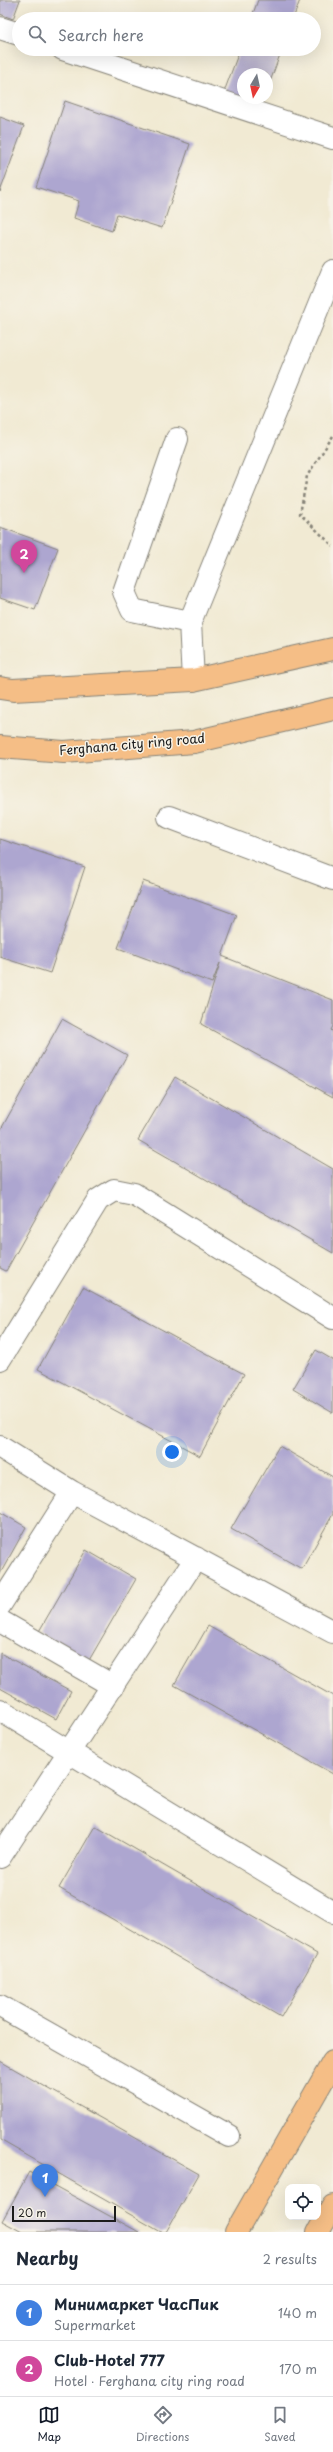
<!DOCTYPE html>
<meta charset="utf-8">
<style>
:root{--surface:#fff;--page:#f2f2f3;--text:#1f2937;--muted:#747a83;--line:#e0e1e3;--accent:#111827}
body{margin:0;font-family:"Playpen Sans",sans-serif;background:var(--page);color:var(--text)}
.controls{position:absolute;right:12px;bottom:12px;display:grid;overflow:hidden;border-radius:8px;box-shadow:0 4px 16px #0002}
.controls button{width:36px;height:36px;display:grid;place-items:center;padding:0;border:0;border-bottom:1px solid var(--line);background:var(--surface);color:var(--text);font:20px sans-serif}
.compass{position:absolute;left:237px;top:68px;width:36px;height:36px;border-radius:50%;background:var(--surface);box-shadow:0 4px 16px #0002;rotate:189deg}
.scale{position:absolute;left:12px;bottom:10px;width:104px;box-sizing:border-box;padding-left:4px;border:2px solid #1c1c1c;border-top:0;font-size:11px;line-height:14px;white-space:nowrap;color:#1c1c1c;-webkit-text-stroke:3px #f7f3e8;paint-order:stroke}
.you{position:absolute;left:172px;top:1452px;width:14px;height:14px;margin:-10px;border:3px solid #fff;border-radius:50%;background:#1a73e8;box-shadow:0 0 0 6px #1a73e833}
.badge{display:grid;place-items:center;width:26px;height:26px;border-radius:50%;background:var(--accent);color:#fff;font-size:13px;font-weight:700}
.pin{position:absolute;translate:-50% -33px;filter:drop-shadow(0 1px 2px #0008)}
.pin::after{content:'';position:absolute;top:21px;width:14px;height:12px;background:inherit;clip-path:polygon(0 0,100% 0,50% 100%)}
.list{margin:0;padding:0;list-style:none}
h2{display:flex;justify-content:space-between;align-items:center;height:52px;margin:0;padding:0 16px;font-size:17px}
h2 small{font-size:13px;font-weight:400;color:var(--muted)}
.list li{display:grid;grid-template-columns:26px 1fr auto;gap:12px;align-items:center;box-sizing:border-box;height:56px;padding:0 16px;border-top:1px solid var(--line)}
.list b{display:block;font-size:15px;white-space:nowrap}
.list p{margin:0;font-size:13px;white-space:nowrap;color:var(--muted)}
.list em{font-size:13px;font-style:normal;color:var(--muted)}
.icon{flex:none;width:22px;height:22px;fill:none;stroke:currentColor;stroke-width:2;stroke-linecap:round;stroke-linejoin:round}
.map{position:relative;flex:none;width:333px;height:2232px;overflow:hidden}
.search{position:absolute;background:var(--surface);box-shadow:0 4px 16px #0002;left:12px;right:12px;top:12px;height:44px;display:flex;align-items:center;gap:10px;box-sizing:border-box;padding:0 14px;border-radius:22px;color:var(--muted);font-size:15px}
.sheet{height:164px;background:var(--surface)}
nav{display:flex;justify-content:space-around;align-items:center;box-sizing:border-box;height:56px;border-top:1px solid var(--line);background:var(--surface);font-size:11px;color:var(--muted)}
nav a{display:grid;justify-items:center;gap:2px}
nav .on{color:var(--accent)}
.map>svg:first-child{display:block}
.building{fill:#ada6d0}
.lines{fill:none;stroke-linecap:round;stroke-linejoin:round}
.minor-casing{stroke:#868378;stroke-width:24}
.major-casing{stroke:#868378;stroke-width:24}
.highway-casing{stroke:#868378;stroke-width:24}
.path{stroke:#868378;stroke-width:2.5;stroke-dasharray:3 3;stroke-linecap:butt}
.minor{stroke:#fff;stroke-width:22}
.major{stroke:#f5be86;stroke-width:22}
.highway{stroke:#f5be86;stroke-width:22}
.labels{text-anchor:middle;stroke-width:3;stroke-linejoin:round;paint-order:stroke}
.street-label{font-size:13px;fill:#1c1c1c;stroke:#f7f3e8}
</style>
<div class="map">
<svg width="333" height="2232" viewBox="0 0 333 2232">
<rect width="100%" height="100%" fill="#f7f3e8"/>
<filter id="ink" filterUnits="userSpaceOnUse"><feTurbulence type="fractalNoise" baseFrequency=".025" numOctaves="2"/><feDisplacementMap in="SourceGraphic" scale="8" xChannelSelector="R" yChannelSelector="G"/><feConvolveMatrix kernelMatrix="1 2 1 2 8 2 1 2 1" color-interpolation-filters="sRGB"/></filter>
<filter id="wash" filterUnits="userSpaceOnUse"><feTurbulence type="fractalNoise" baseFrequency=".012" numOctaves="4" result="noise"/><feDisplacementMap in="SourceGraphic" scale="16" xChannelSelector="R" yChannelSelector="G"/><feGaussianBlur stdDeviation="0.9" result="paint"/><feColorMatrix in="noise" values="0 0 0 0 0 0 0 0 0 0 0 0 0 0 0 0 0 1.4 0 .05"/><feComposite in="paint" operator="in"/></filter>
<g filter="url(#wash)">
<rect width="100%" height="100%" fill="#f1ead3"/>
<g id="blocks">
<path class="building" d="M0 0H20L13 19 0 14Z
M258 0H300L293 19H251Z
M240 49H282L267 90V74H243V98H264L261 106 224 92Z
M65 101 190 144 162 228 117 214 112 231 74 218 79 201 36 187Z
M0 117 24 126 0 192Z
M0 527 58 548 35 610 0 598Z
M0 839 85 867 50 973 0 957Z
M143 881 237 915 222 956 333 1000V1026L331 1030 333 1032V1097L201 1024 220 963 212 983 118 948Z
M62 1019 127 1055 6 1271 0 1268V1131Z
M175 1077 333 1169V1253L138 1140Z
M83 1287 244 1374 200 1456 38 1369Z
M316 1350 333 1360V1413L293 1389Z
M279 1446 333 1477V1514L302 1569 231 1529Z
M0 1512 26 1527 0 1574Z
M86 1550 136 1579 88 1662 38 1633Z
M208 1626 333 1696V1774L174 1685Z
M0 1653 71 1691 56 1719 0 1688Z
M95 1826 317 1954 281 2017 59 1888Z
M0 2061 199 2174 166 2232H161L0 2140Z
M29 2172 139 2232H22L2 2221Z"/>
</g>
</g>
<g filter="url(#ink)">
<use href="#blocks" fill-opacity="0" stroke="#868378" stroke-width="1"/>
<g class="lines">
<g class="minor-casing">
<path id="minor" d="M0 28 19 34
M63 49 333 138
M177 439 124 592 132 610 190 622
M193 680 190 622 333 271
M169 817 333 879
M0 1359 98 1200 114 1190 134 1194 333 1318
M0 1447 72 1492 0 1605
M72 1492 333 1632
M0 1621 113 1686
M0 1710 333 1912
M0 1857 196 1558
M0 2006 229 2136"/>
</g>
<g class="major-casing">
<path id="major" d="M236 2232 333 2062
M318 2232 333 2206"/>
</g>
<g class="highway-casing">
<path id="highway" d="M0 688 13 690 193 680 333 649
M0 747 64 752 194 742 333 709"/>
</g>
<path class="path" d="M333 436 307 476 300 514 333 546"/>
<use href="#minor" class="minor"/>
<use href="#major" class="major"/>
<use href="#highway" class="highway"/>
</g>
</g>
<g class="labels">
<g class="street-label">
<text transform="translate(132 744) rotate(-5)" y="5">Ferghana city ring road</text>
</g>
</g>
</svg>
<div class="controls">
<button><svg class="icon" aria-label="locate" viewBox="0 0 24 24"><circle cx="12" cy="12" r="6"/><path d="M12 2v4M12 18v4M2 12h4M18 12h4"/></svg></button>
</div>
<svg class="compass" viewBox="-18 -18 36 36"><path d="M0-13l5 13h-10z" fill="#e53935"/><path d="M0 13l5-13h-10z" fill="#747a83"/></svg>
<div class="scale">20 m</div>
<div class="you"></div>
<div class="pin badge" style="left:45px;top:2197px;background:#3f7fe0">1</div>
<div class="pin badge" style="left:24px;top:573px;background:#d1479c">2</div>
<div class="search"><svg class="icon" aria-label="search" viewBox="0 0 24 24"><circle cx="10" cy="10" r="6"/><path d="M15 15l6 6"/></svg>Search here</div>
</div>
<section class="sheet">
<h2>Nearby<small>2 results</small></h2>
<ul class="list">
<li><span class="badge" style="background:#3f7fe0">1</span><div><b>Минимаркет ЧасПик</b><p>Supermarket</p></div><em>140 m</em></li>
<li><span class="badge" style="background:#d1479c">2</span><div><b>Club-Hotel 777</b><p>Hotel · Ferghana city ring road</p></div><em>170 m</em></li>
</ul>
</section>
<nav>
<a class="on"><svg class="icon" aria-label="map" viewBox="0 0 24 24"><path d="M3 6l6-2 6 2 6-2v14l-6 2-6-2-6 2zM9 4v14M15 6v14"/></svg>Map</a>
<a><svg class="icon" aria-label="directions" viewBox="0 0 24 24"><path d="M12 3l9 9-9 9-9-9zM9 14v-3h6M13 9l2 2-2 2"/></svg>Directions</a>
<a><svg class="icon" aria-label="saved" viewBox="0 0 24 24"><path d="M7 4h10v16l-5-4-5 4z"/></svg>Saved</a>
</nav>
